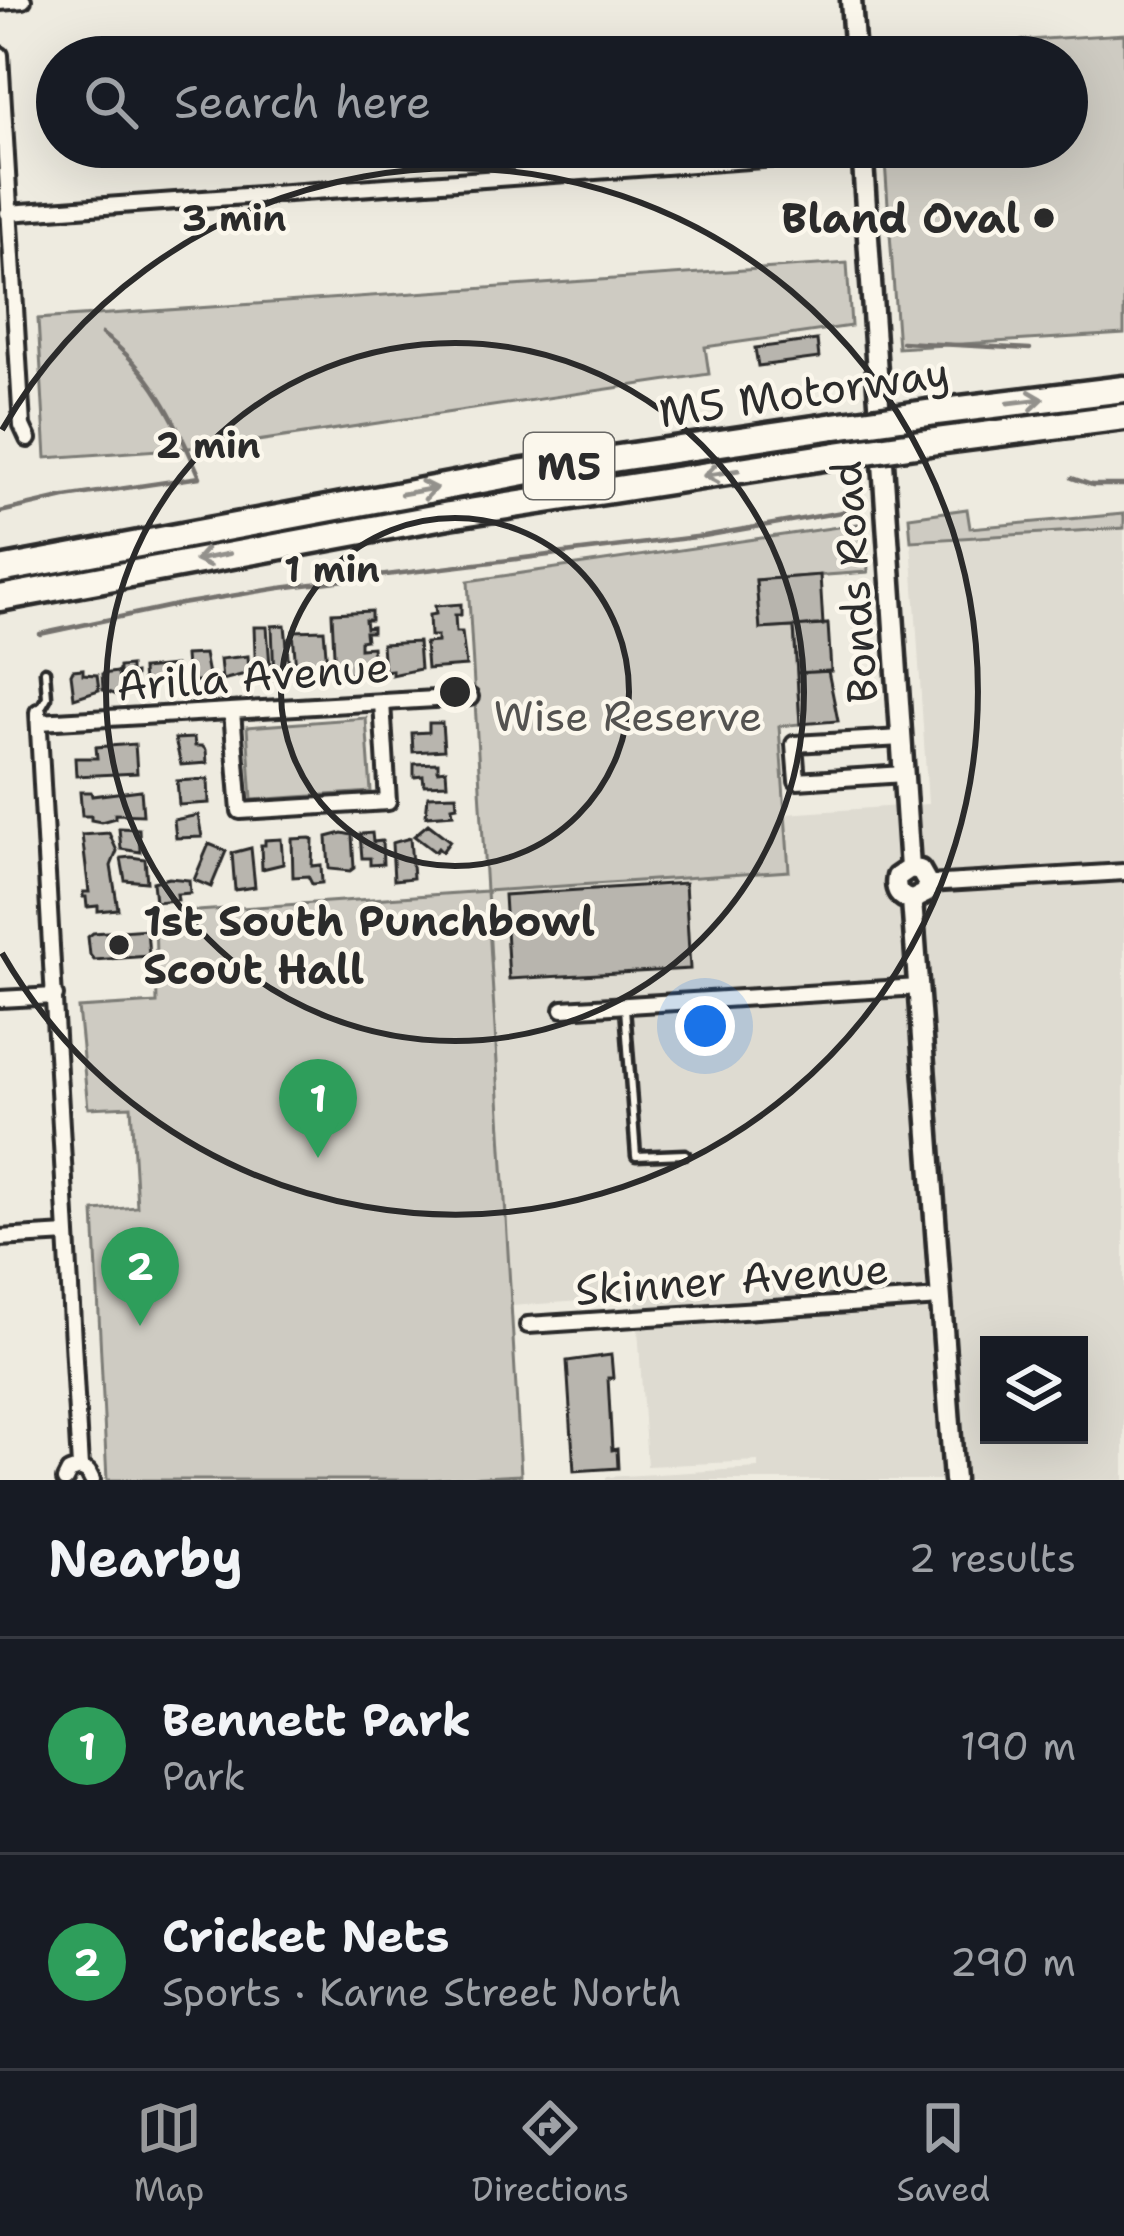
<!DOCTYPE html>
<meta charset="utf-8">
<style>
:root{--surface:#171b24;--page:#20242c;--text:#f1f3f6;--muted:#9ea1a6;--line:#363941;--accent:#98999b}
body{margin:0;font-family:"Shantell Sans",sans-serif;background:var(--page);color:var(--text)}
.controls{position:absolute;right:36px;bottom:36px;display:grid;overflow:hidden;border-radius:0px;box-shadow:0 12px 48px #0002}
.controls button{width:108px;height:108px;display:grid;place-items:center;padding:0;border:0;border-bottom:3px solid var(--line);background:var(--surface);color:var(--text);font:60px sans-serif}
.you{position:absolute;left:705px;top:1026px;width:42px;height:42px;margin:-30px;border:9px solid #fff;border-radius:50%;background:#1a73e8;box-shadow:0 0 0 18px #1a73e833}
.badge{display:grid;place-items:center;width:78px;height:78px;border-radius:50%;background:var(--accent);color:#fff;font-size:39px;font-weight:700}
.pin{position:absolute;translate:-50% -99px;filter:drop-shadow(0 3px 6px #0008)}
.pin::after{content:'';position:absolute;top:63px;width:42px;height:36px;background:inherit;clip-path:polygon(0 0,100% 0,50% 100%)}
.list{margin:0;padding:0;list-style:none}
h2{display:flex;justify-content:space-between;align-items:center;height:156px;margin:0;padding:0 48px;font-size:51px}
h2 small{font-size:39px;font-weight:400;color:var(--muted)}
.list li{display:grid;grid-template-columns:78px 1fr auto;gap:36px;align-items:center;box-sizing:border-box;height:216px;padding:0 48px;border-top:3px solid var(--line)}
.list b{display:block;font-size:45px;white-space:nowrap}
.list p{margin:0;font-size:39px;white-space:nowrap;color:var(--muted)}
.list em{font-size:39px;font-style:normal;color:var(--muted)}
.icon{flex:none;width:66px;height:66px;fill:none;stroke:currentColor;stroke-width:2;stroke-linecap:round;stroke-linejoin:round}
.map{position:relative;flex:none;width:1124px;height:1480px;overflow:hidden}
.search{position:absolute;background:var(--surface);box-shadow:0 12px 48px #0002;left:36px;right:36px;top:36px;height:132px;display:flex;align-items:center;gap:30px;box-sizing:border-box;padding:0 42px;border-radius:66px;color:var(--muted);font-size:45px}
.sheet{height:588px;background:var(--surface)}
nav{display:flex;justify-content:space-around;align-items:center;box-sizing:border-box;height:168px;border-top:3px solid var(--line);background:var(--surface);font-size:33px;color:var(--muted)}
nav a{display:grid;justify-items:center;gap:6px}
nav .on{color:var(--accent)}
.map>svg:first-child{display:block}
.built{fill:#dedbd1;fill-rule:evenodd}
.green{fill:#cecbc2;stroke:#7c7b76;stroke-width:3}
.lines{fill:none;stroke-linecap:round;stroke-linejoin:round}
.stream{stroke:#74726e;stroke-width:4.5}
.building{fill:#b8b5ae;stroke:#2b2b2b;stroke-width:3}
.service-casing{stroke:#2b2b2b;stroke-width:15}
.minor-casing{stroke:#2b2b2b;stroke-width:22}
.secondary-casing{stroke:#2b2b2b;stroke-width:27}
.motorway-casing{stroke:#2b2b2b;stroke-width:33}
.service{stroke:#fbf7ec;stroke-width:6}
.minor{stroke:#fbf7ec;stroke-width:14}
.secondary{stroke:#fbf7ec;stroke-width:18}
.motorway{stroke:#fbf7ec;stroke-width:24}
.motorway-bridge-casing{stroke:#2b2b2b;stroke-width:33;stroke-linecap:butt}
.motorway-bridge{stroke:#fbf7ec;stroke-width:24}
.oneway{stroke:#93918c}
.ring{fill:none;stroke:#2b2b2b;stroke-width:6}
.poi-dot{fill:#2b2b2b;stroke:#fbf7ec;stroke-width:4.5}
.labels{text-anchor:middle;stroke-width:9;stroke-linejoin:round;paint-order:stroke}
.shield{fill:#fbf7ec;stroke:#696865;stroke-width:3}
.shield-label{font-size:39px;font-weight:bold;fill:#2b2b2b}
.poi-label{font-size:42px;font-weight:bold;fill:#2b2b2b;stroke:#fbf7ec;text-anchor:end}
.street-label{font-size:42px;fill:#2b2b2b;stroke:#fbf7ec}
.park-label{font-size:42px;fill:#545351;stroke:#fbf7ec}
.centre{fill:#2b2b2b;stroke:#fbf7ec;stroke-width:6}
.ring-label{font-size:36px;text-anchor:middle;font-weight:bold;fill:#2b2b2b;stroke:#fbf7ec;stroke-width:9;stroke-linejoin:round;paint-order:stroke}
</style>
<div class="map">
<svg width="1124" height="1480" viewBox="0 0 1124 1480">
<rect width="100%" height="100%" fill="#eeebe0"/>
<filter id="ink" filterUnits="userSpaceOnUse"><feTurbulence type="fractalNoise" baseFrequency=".00833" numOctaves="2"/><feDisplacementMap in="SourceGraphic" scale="24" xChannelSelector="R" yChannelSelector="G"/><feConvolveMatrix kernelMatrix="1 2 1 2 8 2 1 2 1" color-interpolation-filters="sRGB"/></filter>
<g filter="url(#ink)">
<path class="built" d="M1124 528V1480H606V1477L758 1468V1461L647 1466 636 1297 511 1306 487 891 788 871 785 814 928 804 911 541ZM989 1345H1079V1435H989Z"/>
<path class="green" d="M1124 34V334L898 348 884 147H1067V57H997L995 42Z
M847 263 851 326 705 347 709 374 230 445 46 458 38 319Z
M967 509 970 528 1124 514V528L911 541 909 517Z
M865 523 868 572 756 580 760 629 794 627 800 724 779 726 789 871 487 891 521 1475 425 1480H107L94 1211 137 1207 131 1106 88 1108 78 1008 157 1003 155 914 486 891 468 581Z
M366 718 371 792 252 800 247 727Z"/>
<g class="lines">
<path class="stream" d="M902 342 1030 349
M1072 478 1092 485H1124
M0 512 65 497 200 477C176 422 152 370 102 334
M40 634 181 604 280 588 704 536 859 509"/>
</g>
<path class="building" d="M817 340 819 358 758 366 755 348Z
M820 575 823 625 760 629 756 580Z
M461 604V615H455L456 632H462L466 666 427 669 425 643 437 642V636H430L429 615 436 614 435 606Z
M371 611V620H365L366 628 372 627V632H365L366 640 360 641V648L372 647 374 672 335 675 332 613Z
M828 624 831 671 797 673 794 627Z
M285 625 290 678 274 679 272 626Z
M254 627H267L271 679 256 680Z
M324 630 327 666 296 670 293 631Z
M418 642 420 669 392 675V670L384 671 382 644Z
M204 654 209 680 187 682 185 655Z
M248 656 249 673 222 680 220 659Z
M130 666V674L135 673V693L117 695 103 690 102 674 117 672 119 678V667Z
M175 666 177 682 143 684 142 669Z
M83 669V674L97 675 99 690 74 698 71 674 73 670Z
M828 671 838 721 800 724 797 673Z
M429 723H442L444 750 413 752 412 733 429 732Z
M194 738 195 746H202L206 750 207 763 181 765 175 739Z
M135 744 137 773 76 776 75 758H97L96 747Z
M438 763V771L446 770 447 784 424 785 423 776 414 777V764Z
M208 779 209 803 179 805 177 781Z
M141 790 143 815 115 814V818L101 822 91 820V816H82L80 792H91L92 796Z
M141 790 143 815 115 814V818L101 822 91 820V816H82L80 792H91L92 796Z
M456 795 457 806 452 807 453 814 426 816 428 796Z
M198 815 202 837 176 838 174 820Z
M428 824 450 841 442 852 438 848 435 852 414 836Z
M119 828 139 829 140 852 121 849Z
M109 833 117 851 111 866 118 909 98 911V906L87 907 86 897H83V892H89L82 835Z
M342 833 352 835 354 868 350 871 329 869 327 837Z
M372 833 373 842 382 841 383 864 370 865V858H362L360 834Z
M310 838 313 840 312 866 321 865 322 883 312 884 308 876 293 877 292 839Z
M410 838 413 878 394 880 392 843Z
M281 839 283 864 262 869 261 845H265V840Z
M209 844 226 851 211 887 194 880Z
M251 848 255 887 235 890 232 853Z
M131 857 145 859 147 882 125 880 121 858Z
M169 878 189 880 190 893 177 894 178 900 155 902 153 882Z
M685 883 690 969 509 979 504 895Z
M147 929 149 956 94 960 90 955 88 937 93 933Z
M611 1355 613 1378H608L612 1450 617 1449 618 1468 574 1471 567 1361Z"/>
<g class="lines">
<g class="service-casing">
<path id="service" d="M40 709 47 697 45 671
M625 1008 636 1156 685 1154"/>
</g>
<g class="minor-casing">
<path id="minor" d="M0 2 23 0
M0 55 22 426 28 439
M8 213 862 152
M232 711 240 811 388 802 382 702
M38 712 80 1468
M39 722 470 697
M902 738 794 744 797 781 904 774
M928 884 1124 872
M0 999 55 996
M563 1009 919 987
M0 1238 67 1234
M528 1325 941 1298
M80 1468 88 1472 92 1480
M65 1480 69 1472 80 1468"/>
</g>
<g class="secondary-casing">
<path id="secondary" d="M851 0 855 57
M862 147 910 868
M910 868 920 870 928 884 926 893 912 900
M910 868 897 877C894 890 900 898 912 900
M912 900 954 1480"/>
</g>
<g class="motorway-casing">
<path id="motorway" d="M928 413 1124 389
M929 442 1124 417
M0 570 524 472 835 426
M0 598 449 515 837 455"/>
</g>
<use href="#service" class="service"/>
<use href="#minor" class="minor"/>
<use href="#secondary" class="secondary"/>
<use href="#motorway" class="motorway"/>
<g class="motorway-bridge-casing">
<path id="motorway-bridge" d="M835 426 928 413
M837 455 929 442"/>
</g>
<use href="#motorway-bridge" class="motorway-bridge"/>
</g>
<defs><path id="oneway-shaft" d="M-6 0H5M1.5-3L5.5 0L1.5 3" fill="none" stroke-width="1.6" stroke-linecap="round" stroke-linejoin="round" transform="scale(3)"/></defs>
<g class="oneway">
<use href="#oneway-shaft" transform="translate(1026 401) rotate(-7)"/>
<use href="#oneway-shaft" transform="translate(721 473) rotate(171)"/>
<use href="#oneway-shaft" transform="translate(419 491) rotate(-10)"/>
<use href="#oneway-shaft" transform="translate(212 557) rotate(169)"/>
</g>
</g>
<g class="ring">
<circle cx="455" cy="692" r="174"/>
<circle cx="455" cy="692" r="349"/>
<path d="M2 430A523 523 0 1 1 2 953"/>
</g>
<g class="poi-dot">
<circle cx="1044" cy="218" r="12"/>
<circle cx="119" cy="945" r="12"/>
</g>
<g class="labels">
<rect class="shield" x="524" y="433" width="90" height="66" rx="9"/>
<g class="shield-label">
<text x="569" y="480">M5</text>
</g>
<g class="poi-label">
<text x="1020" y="233">Bland Oval</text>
<text x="143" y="936" text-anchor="start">1st South Punchbowl<tspan x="143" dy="48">Scout Hall</tspan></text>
</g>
<g class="street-label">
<text transform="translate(804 392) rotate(-8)" y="15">M5 Motorway</text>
<text transform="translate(854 582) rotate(-94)" y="15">Bonds Road</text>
<text transform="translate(253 676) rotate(-4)" y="15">Arilla Avenue</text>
<text transform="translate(732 1279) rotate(-4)" y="15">Skinner Avenue</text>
</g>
<g class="park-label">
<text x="628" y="731">Wise Reserve</text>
</g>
</g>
<circle cx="455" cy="692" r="18" class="centre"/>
<g class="ring-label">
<text x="234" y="231">3 min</text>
<text x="208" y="458">2 min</text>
<text x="332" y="582">1 min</text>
</g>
</svg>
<div class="controls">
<button><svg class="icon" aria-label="layers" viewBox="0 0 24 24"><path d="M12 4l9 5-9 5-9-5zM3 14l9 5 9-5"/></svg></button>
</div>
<div class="you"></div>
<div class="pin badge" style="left:318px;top:1158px;background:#2e9e5b">1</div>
<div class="pin badge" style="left:140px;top:1326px;background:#2e9e5b">2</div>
<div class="search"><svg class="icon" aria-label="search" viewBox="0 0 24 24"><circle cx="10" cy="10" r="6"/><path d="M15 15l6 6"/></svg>Search here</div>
</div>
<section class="sheet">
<h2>Nearby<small>2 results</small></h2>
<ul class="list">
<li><span class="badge" style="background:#2e9e5b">1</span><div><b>Bennett Park</b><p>Park</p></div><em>190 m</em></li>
<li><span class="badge" style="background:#2e9e5b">2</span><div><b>Cricket Nets</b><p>Sports · Karne Street North</p></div><em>290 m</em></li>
</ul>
</section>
<nav>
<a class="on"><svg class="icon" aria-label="map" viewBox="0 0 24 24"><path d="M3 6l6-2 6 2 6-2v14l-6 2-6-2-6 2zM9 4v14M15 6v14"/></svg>Map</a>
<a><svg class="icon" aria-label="directions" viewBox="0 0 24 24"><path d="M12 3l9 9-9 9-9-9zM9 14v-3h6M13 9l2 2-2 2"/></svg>Directions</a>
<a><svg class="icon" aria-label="saved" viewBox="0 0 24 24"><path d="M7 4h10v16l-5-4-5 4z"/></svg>Saved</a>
</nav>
